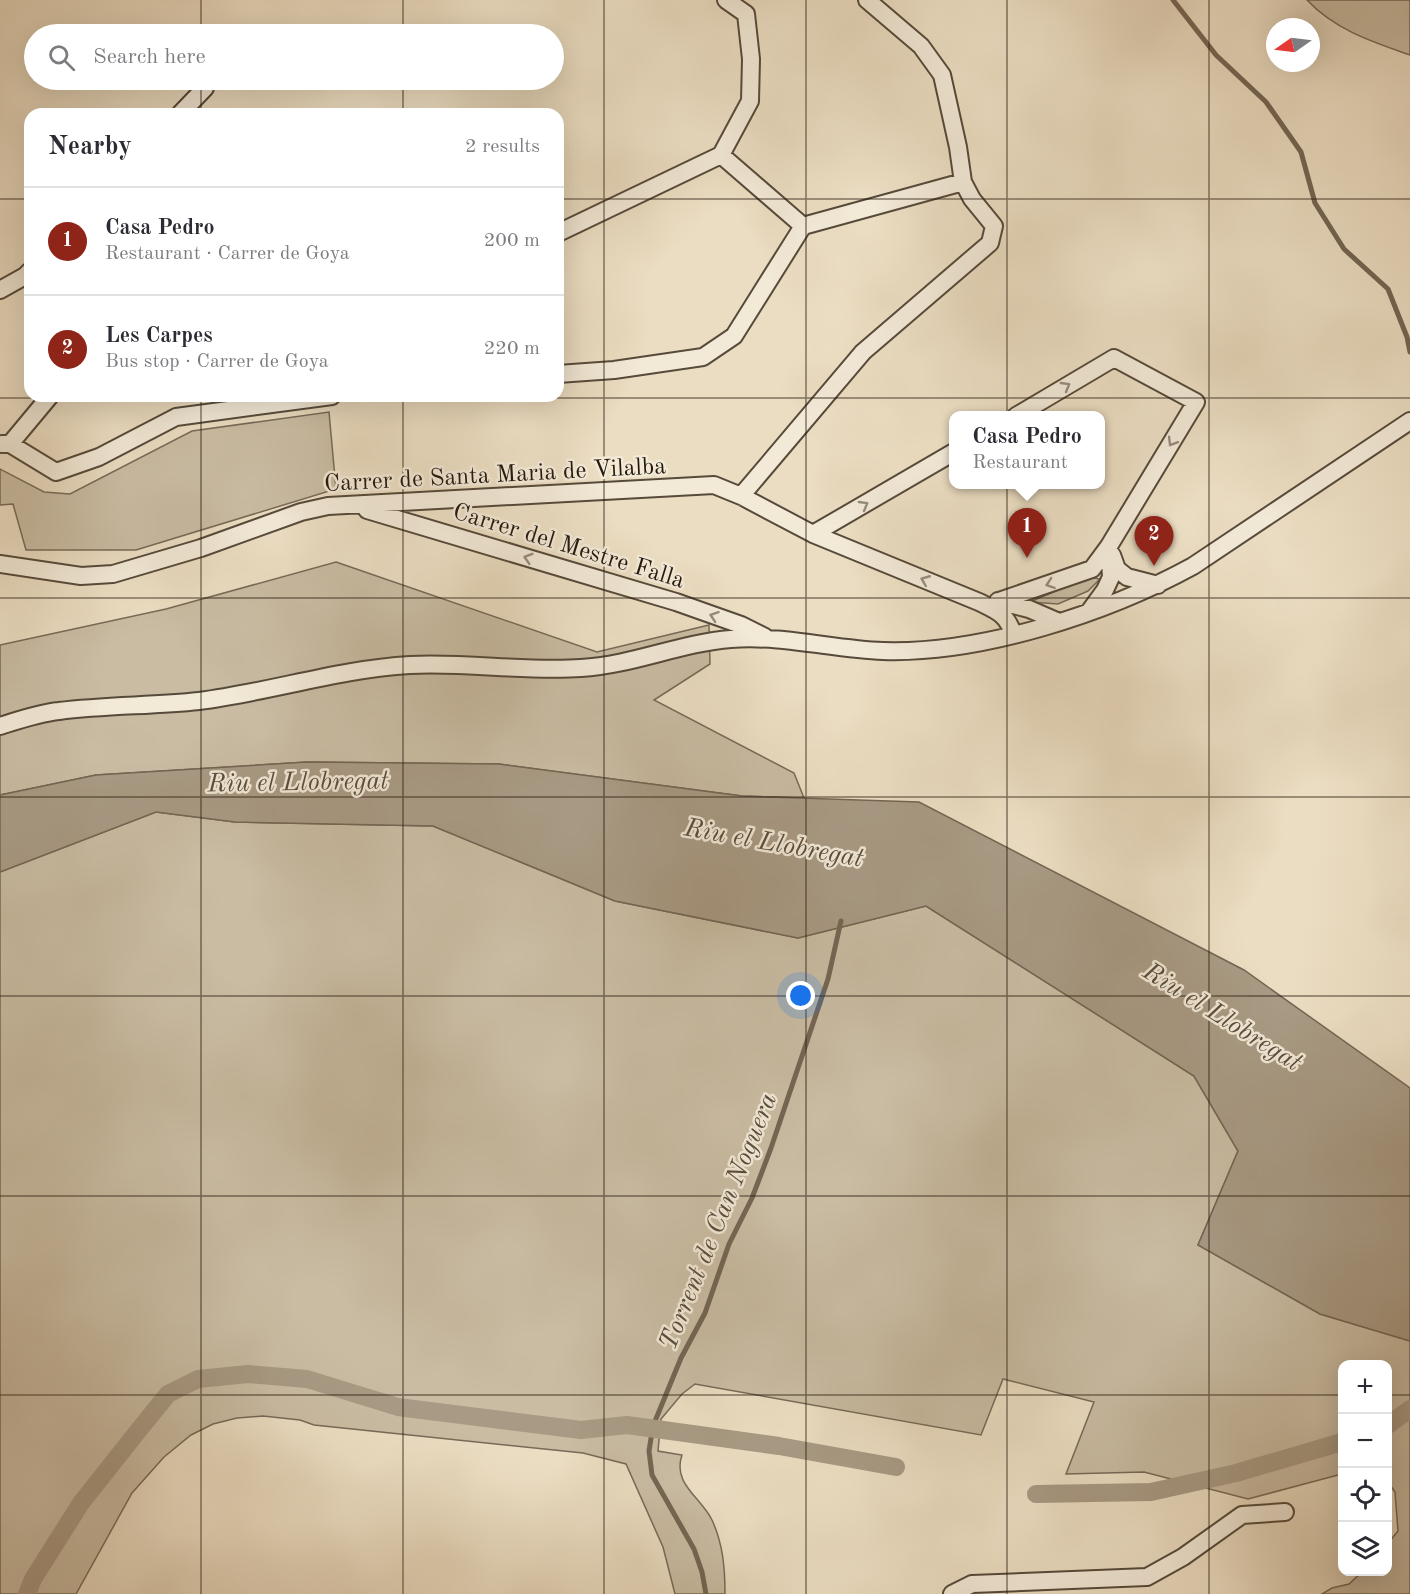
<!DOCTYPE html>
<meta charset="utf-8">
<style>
:root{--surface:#fff;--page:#f2f2f3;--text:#2b2b33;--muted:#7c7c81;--line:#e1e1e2;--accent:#8f2418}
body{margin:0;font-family:"Old Standard TT",serif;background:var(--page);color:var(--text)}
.controls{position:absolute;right:18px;bottom:18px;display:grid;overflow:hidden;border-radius:12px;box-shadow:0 6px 24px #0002}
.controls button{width:54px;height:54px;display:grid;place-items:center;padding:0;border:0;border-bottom:2px solid var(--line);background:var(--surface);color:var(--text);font:30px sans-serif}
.compass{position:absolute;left:1266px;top:18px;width:54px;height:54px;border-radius:50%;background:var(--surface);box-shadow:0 6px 24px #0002;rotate:256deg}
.you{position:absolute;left:801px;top:996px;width:21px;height:21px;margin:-15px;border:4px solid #fff;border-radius:50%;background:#1a73e8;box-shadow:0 0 0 9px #1a73e833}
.badge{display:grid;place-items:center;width:39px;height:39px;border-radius:50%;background:var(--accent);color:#fff;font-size:20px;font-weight:700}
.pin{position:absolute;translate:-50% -50px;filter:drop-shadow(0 2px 3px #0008)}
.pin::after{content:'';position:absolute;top:32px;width:21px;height:18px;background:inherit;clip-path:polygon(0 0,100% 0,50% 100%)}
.popup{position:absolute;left:949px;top:411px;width:156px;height:78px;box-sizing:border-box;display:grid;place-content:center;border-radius:12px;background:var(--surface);filter:drop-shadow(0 2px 4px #0005);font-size:20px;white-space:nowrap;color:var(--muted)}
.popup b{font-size:22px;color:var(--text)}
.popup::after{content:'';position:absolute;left:50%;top:100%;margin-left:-12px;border:12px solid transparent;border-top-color:var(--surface)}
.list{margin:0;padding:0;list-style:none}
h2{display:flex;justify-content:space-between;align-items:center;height:78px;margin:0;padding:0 24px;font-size:26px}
h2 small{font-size:20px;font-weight:400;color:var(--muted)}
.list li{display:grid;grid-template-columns:39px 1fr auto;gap:18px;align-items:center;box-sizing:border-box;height:108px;padding:0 24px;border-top:2px solid var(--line)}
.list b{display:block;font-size:22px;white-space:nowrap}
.list p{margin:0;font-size:20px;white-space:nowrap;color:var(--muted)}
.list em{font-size:20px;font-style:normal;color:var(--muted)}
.icon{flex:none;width:33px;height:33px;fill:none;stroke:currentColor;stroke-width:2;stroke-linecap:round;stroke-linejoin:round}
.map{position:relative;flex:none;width:1410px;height:1594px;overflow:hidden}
.search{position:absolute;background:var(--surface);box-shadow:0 6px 24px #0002;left:24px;top:24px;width:540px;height:66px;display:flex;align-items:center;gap:15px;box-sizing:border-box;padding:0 21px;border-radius:33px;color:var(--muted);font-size:22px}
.panel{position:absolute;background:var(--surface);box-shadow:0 6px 24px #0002;left:24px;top:108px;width:540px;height:294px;border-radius:18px}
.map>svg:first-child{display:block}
.green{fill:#c9bca3;stroke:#776a58;stroke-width:1.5}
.water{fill:#a89a84;stroke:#746654;stroke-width:1.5}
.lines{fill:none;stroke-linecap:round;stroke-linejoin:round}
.stream{stroke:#746654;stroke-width:5}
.canal{stroke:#a89a84;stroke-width:18}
.minor-casing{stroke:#564a3a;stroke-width:20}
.minor{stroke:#f2e9d7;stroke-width:16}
.oneway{stroke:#968b7c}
.grid{fill:none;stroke:#25190d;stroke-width:1.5;stroke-opacity:0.55}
.labels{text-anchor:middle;stroke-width:5;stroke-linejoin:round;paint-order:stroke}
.street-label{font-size:24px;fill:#25190d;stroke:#f2e9d7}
.water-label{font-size:26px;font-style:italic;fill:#594d3d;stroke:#f2e9d7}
</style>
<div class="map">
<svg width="1410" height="1594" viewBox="0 0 1410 1594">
<rect width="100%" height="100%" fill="#ebddc2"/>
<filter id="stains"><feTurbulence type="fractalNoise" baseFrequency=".00333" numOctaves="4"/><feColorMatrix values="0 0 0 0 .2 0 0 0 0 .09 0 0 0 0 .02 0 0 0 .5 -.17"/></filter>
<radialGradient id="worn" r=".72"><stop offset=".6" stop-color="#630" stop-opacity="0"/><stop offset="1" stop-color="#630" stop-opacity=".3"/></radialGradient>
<path class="green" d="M1307 0H1410V55C1373 42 1335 30 1307 0Z
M329 412 336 489 136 550H26L13 504 0 505V469L44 492 70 494 192 431Z
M336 562 597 652 709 625 710 664 654 700 794 773 804 798 742 796 499 764 307 762 96 775 0 795V645L166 609Z
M1088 577 1100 579 1088 591 1058 604 1030 602Z
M156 812 235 822 433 826 615 901 798 938 926 906 1194 1076 1238 1151 1198 1245 1320 1314 1410 1341V1594H1322L1332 1588 1349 1584 1362 1572H1388V1543L1398 1531 1395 1492 1388 1482V1364H1342V1474L1248 1499 1144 1472 1066 1474 1094 1402 1003 1379 981 1435 695 1384 682 1394 661 1419 658 1451 682 1455C672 1484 701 1497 712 1520 723 1544 725 1568 725 1594H675L663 1547 626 1464 583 1453 314 1425 300 1420 263 1416 237 1418 213 1424 191 1435 164 1457 132 1493 76 1594H0V872Z"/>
<path class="water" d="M307 762 499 764 742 796 919 802 1244 970 1410 1088V1341L1320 1314 1198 1245 1238 1151 1194 1076 926 906 798 938 615 901 433 826 235 822 156 812 0 872V795L96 775Z"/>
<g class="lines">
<path class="stream" d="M1173 0 1216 55 1266 102 1301 152 1315 203 1344 249 1388 289 1407 337 1410 352
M706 1594 702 1572 694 1549 652 1475 649 1451 653 1426 681 1358 705 1313 729 1244 752 1198 771 1148 828 979 841 921"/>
<path class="canal" d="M1388 1425 1410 1409
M1036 1494 1151 1492 1236 1473 1342 1442
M27 1594 33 1579 81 1503 138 1431 168 1394 198 1379 248 1374 307 1379 398 1407 581 1430 627 1425 779 1446 896 1467"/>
<g class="minor-casing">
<path id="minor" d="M180 114 205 88
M721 155 803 226 963 182
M558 233 721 155 750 101 751 59 746 14 726 0
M0 290 25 276 30 271
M558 374 614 370 703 357 734 336 803 226
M2 444H10L50 396
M10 444 56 472 99 457 176 417 332 396
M741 496 863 352 990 243 994 226 972 199 963 182 958 147 942 75 921 46 867 0
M367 510 676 602 741 625 765 637
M813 534 954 452
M1112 555 1117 569 1127 577 1158 585
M0 564 81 576 113 574 201 548 301 512 328 506 714 485 741 496 813 534 979 602C997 611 1007 614 1013 634
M998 601 1029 609 1059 622
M999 601 1092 569 1109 546 1196 402 1114 358 1016 416
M1089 612 1105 590 1111 577 1109 546
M0 726C19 720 39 713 59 711 106 705 153 706 199 701 270 692 339 669 410 665 467 662 525 672 581 668 633 665 680 643 731 639 782 635 833 649 883 651 982 654 1107 613 1193 566L1410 421
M952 1594 972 1584 1147 1577 1183 1557 1242 1515 1285 1512"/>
</g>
<use href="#minor" class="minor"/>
</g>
<defs><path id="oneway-chevron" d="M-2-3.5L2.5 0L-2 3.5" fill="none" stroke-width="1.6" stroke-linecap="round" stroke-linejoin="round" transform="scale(1.5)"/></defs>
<g class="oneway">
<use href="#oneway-chevron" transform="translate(1066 386) rotate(-30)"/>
<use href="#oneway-chevron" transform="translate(1172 442) rotate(121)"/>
<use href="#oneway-chevron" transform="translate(864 505) rotate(-30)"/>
<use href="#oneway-chevron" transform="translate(528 558) rotate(-163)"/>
<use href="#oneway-chevron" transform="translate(925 580) rotate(-158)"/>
<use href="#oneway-chevron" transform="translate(1050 584) rotate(161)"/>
<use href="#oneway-chevron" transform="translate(714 616) rotate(-161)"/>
</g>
<path class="grid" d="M201 0V34M403 0V34M604 0V1594M806 0V1594M1007 0V1594M1209 0V1594M201 80V114M403 80V114M0 199H30M558 199H1410M201 396V1594M403 396V1594M0 398H1410M0 598H1410M0 797H1410M0 996H1410M0 1196H1410M0 1395H1342M1388 1395H1410"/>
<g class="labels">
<g class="street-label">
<text transform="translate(495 474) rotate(-3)" y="8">Carrer de Santa Maria de Vilalba</text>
<text transform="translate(569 545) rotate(17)" y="8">Carrer del Mestre Falla</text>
</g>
<g class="water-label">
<text transform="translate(298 781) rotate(-1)" y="9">Riu el Llobregat</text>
<text transform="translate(774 842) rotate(10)" y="9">Riu el Llobregat</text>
<text transform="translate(1223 1016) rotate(32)" y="9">Riu el Llobregat</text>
<text transform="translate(717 1221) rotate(-68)" y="9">Torrent de Can Noguera</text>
</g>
</g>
<rect width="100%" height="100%" filter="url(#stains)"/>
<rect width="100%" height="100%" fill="url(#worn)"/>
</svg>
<div class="controls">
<button>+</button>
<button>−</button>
<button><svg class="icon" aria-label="locate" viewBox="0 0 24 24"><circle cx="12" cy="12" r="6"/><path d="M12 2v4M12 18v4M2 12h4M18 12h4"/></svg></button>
<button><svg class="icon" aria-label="layers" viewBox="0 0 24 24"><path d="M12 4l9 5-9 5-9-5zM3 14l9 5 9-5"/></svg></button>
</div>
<svg class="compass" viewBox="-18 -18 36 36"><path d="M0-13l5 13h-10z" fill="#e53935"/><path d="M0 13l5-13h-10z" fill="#7c7c81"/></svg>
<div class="you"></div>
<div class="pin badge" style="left:1027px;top:558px">1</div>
<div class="popup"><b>Casa Pedro</b>Restaurant</div>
<div class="pin badge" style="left:1154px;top:566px">2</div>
<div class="search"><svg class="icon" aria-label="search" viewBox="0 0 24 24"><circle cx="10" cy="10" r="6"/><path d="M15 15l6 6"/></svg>Search here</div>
<section class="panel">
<h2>Nearby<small>2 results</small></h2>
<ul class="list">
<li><span class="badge">1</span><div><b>Casa Pedro</b><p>Restaurant · Carrer de Goya</p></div><em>200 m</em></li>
<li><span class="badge">2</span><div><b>Les Carpes</b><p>Bus stop · Carrer de Goya</p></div><em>220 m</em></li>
</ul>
</section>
</div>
